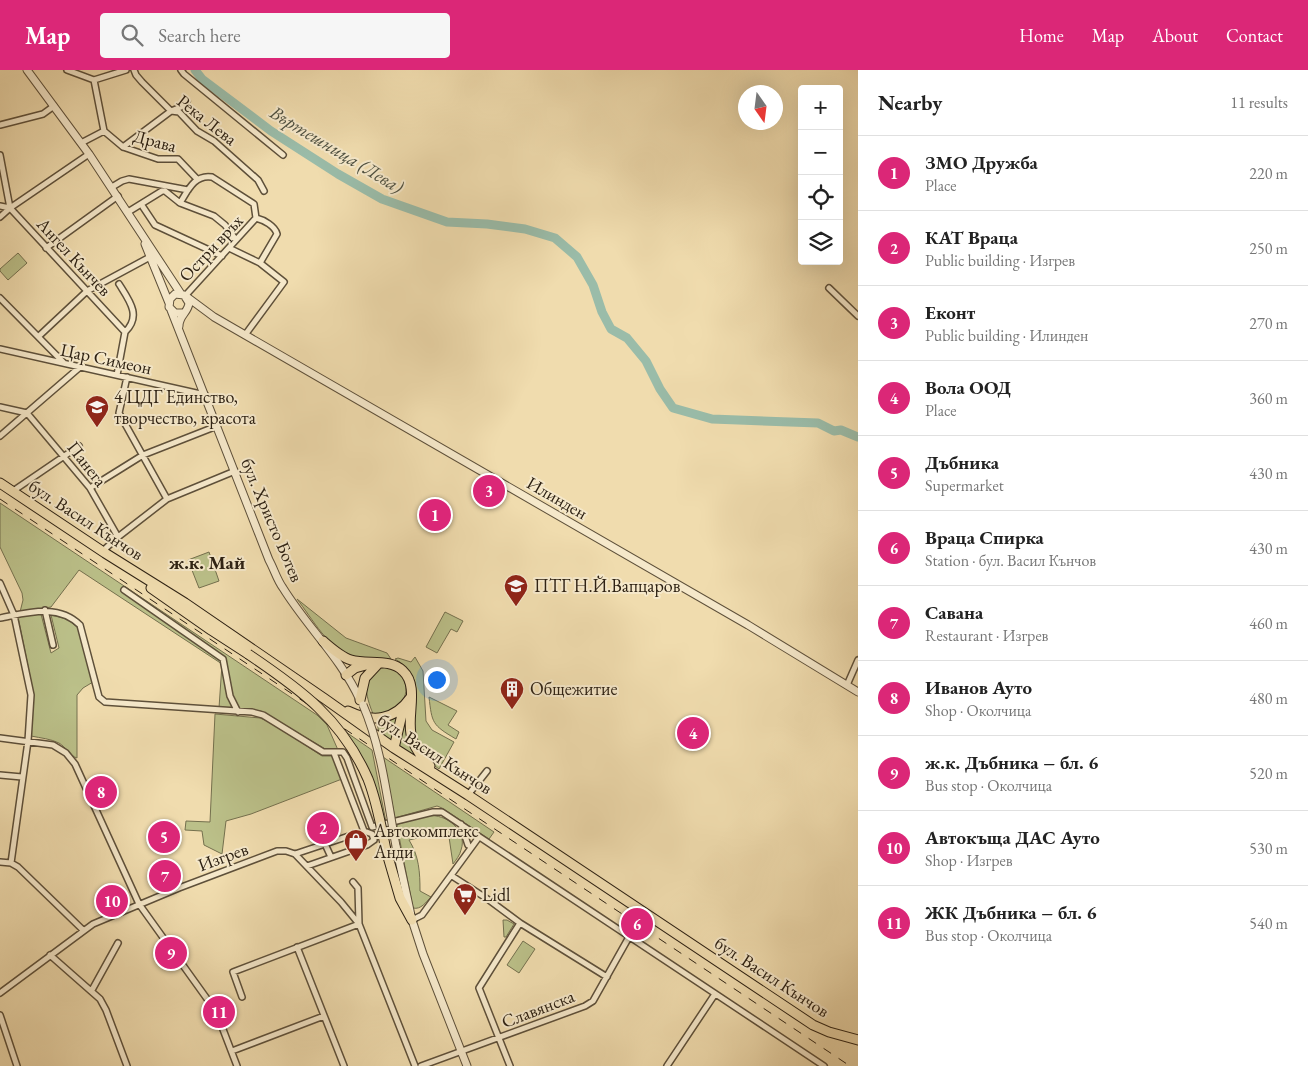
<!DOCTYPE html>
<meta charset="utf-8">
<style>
:root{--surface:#fff;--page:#f6f6f6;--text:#222;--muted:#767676;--line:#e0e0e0;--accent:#db2777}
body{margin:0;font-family:"EB Garamond",serif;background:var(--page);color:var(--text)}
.controls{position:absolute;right:15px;top:15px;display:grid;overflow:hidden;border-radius:5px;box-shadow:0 5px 20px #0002}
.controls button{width:45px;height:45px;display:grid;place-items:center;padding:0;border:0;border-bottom:1px solid var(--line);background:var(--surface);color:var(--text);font:25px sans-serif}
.compass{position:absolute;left:738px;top:15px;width:45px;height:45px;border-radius:50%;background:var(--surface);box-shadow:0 5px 20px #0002;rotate:166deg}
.you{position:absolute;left:436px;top:609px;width:18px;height:18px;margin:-12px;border:4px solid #fff;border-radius:50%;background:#1a73e8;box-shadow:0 0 0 8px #1a73e833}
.badge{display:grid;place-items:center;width:32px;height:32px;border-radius:50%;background:var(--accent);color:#fff;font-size:16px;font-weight:700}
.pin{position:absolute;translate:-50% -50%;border:2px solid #fff;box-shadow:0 1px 5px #0006}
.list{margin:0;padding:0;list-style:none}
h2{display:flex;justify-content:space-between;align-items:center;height:65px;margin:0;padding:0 20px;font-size:21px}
h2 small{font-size:16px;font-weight:400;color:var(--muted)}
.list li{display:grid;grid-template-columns:32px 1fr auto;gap:15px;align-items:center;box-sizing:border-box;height:75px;padding:0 20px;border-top:1px solid var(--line)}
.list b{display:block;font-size:19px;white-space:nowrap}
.list p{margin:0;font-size:16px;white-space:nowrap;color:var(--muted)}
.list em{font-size:16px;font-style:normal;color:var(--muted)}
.icon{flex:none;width:28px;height:28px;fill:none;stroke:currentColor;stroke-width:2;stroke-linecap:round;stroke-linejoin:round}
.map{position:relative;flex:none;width:858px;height:996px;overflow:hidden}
header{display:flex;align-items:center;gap:30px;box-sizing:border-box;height:70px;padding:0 25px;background:var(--accent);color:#fff}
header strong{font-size:24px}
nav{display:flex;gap:28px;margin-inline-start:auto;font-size:18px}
.search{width:350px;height:45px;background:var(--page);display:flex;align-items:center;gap:12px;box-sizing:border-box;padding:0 18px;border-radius:5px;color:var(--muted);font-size:19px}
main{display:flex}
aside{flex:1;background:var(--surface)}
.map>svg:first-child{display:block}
.green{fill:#bbc089;stroke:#74704e}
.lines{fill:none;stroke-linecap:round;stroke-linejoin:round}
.river{stroke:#9abca9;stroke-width:9}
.minor-casing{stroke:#5e503a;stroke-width:8}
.tertiary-casing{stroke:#5e503a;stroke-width:9}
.primary-casing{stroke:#2d2113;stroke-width:11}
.minor{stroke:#f5e8ca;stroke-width:5}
.tertiary{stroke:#f5e8ca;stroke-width:7}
.primary{stroke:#f0dcae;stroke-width:9}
.rail{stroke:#2d2113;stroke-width:1;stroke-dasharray:9 9;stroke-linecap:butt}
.tertiary-bridge-casing{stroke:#5e503a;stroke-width:9;stroke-linecap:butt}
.primary-bridge-casing{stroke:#2d2113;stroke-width:11;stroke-linecap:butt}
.tertiary-bridge{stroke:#f5e8ca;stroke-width:7}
.primary-bridge{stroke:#f0dcae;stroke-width:9}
.labels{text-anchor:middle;stroke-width:4;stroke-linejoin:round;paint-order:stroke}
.street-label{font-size:18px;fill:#2d2113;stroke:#f5e8ca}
.poi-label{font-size:18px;fill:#2d2113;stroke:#f5e8ca;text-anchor:start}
.water-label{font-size:19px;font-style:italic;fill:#4e5040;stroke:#f5e8ca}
.neighbourhood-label{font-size:19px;font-weight:bold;fill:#2d2113;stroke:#f5e8ca}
</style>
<header>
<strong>Map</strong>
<div class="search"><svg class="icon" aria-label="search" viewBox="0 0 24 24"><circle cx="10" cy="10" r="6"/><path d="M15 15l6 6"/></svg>Search here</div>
<nav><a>Home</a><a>Map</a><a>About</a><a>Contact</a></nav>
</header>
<main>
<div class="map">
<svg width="858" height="996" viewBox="0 0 858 996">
<rect width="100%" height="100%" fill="#f0dcae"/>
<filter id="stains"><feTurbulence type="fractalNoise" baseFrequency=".004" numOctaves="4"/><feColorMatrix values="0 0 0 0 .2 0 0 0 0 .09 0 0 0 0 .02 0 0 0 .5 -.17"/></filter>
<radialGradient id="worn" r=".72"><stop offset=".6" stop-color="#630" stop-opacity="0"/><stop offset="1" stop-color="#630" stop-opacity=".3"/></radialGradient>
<path class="green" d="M18 183 27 193 8 210 0 201V199Z
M0 433 317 645 327 655 338 680H327L261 641 219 638 222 594 79 500 51 537 20 542 23 530 22 523 0 477Z
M209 482 219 511 199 518 188 490Z
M297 529 346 568 387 583 391 589C379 588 366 589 355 587 329 581 312 548 297 529Z
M445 542 463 551 457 562 451 559 437 583 426 577Z
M41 544 51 583 59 578 51 545 67 549 78 558 93 612 83 618 77 625V688C70 686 66 677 59 673 51 669 41 668 31 666L33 621 18 547Z
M415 587 423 601 426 651 432 660 454 672 439 699C430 693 417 678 414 666 413 662 414 655 414 651 416 623 422 605 395 589L398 588 411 592Z
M386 597C411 601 413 633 389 642 385 644 378 644 373 644 366 626 358 602 386 597Z
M429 627 457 641 448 655 459 662 456 669C432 655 432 653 429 627Z
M406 638 420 691 399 677 397 672Z
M215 644 260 648 270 652 322 686H333L342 709 251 744 226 751 222 784 204 775 202 761 185 760 186 751 210 752Z
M399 644 392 671 379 662 376 650Z
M343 660 372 680 386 752 383 753Z
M383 687 494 762 489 769 442 738 437 736 395 748Z
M428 746C446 743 468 761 461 780 460 785 456 790 453 794L449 767 440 763 409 770C419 786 420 802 420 821L431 827C426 832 421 840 413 838L397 756 398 754Z
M503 850H507L514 854 506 867H504Z
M523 871 535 879 519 903 507 895Z"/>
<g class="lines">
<path class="river" d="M195 0 202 9 271 61 338 104 382 129 447 152 487 154 525 159 555 168 577 187 593 215 602 242 611 259 627 268 646 291 660 319 673 338 712 349 818 353 834 361 841 360 858 367"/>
<g class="minor-casing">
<path id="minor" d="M67 0 94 10 126 0
M134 0 136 5 142 12 171 41 179 42 197 61 214 71 258 110 264 121
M181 0 184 4 283 85
M0 55 43 44 54 36
M104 61 123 77 158 89H178L197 109
M81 73 104 61 94 10
M123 77 171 41 181 37 187 31
M0 85 10 138 125 262 117 305
M112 117 122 111 129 109 188 120
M180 133 214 146 225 155 236 170
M0 136 10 138
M143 137 155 155 222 186
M128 142 162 121H165L180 133C188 120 195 104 212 107L254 134 256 148
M0 147 10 138 89 84
M46 178 118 126
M229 178 260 193
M119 214C129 230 142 246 125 262
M829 218 858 246
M185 226 256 148
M0 228 64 293
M245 265 284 212 260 193 277 164C275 156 264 150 256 148
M39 266 87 221 150 187
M0 279 205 325
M127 307 119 343 167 429
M0 337 27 343 90 418 118 467
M0 366 80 297
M90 418 143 385 217 356
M13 421 79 376
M105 483 106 478 118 467 167 429 235 401
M0 513 14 545 31 625 28 671 11 793
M124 520 223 589 230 626 238 642
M45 540 53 575
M0 548C27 543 58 533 80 555L99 627 105 632 252 642 263 645 323 682H343L347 688 372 757 433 742H442L824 996
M847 615 858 590
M0 668 53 675 66 683 75 694 139 834 210 933 219 949 237 996
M334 683 364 761
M0 705 22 707
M468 725 487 701
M461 754 468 775
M325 774 331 787
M295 784 341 832 359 854 415 996
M0 792 11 793 18 797 83 860
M307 796 367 775 374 770V767
M452 806 489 830 520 853
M412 850 422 845 479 767
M297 877 344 996
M50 885 100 929 106 940 127 996
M92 920 118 873
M0 923 93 854 179 818 277 781H286L295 784 364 761 372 764 374 770
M242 927 233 902 359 854 358 818 353 812
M0 945 17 996
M232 981 324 946
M421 996 585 936 593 931 629 867
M510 996 479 918 520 853 607 907
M667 996 715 924"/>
</g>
<g class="tertiary-casing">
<path id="tertiary" d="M27 0 89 84 181 224
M145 174 169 233
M187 227 214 247 748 555 858 622
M171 240 269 490C274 499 277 510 283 518 307 557 341 588 360 630
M179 256C179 245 188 243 189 233L184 225 175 224 170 229 169 237 175 243H182
M396 776 412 850 423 884 467 996"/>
</g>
<g class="primary-casing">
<path id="primary" d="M0 413 105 483 185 533 325 629 394 678 468 725 813 955 829 962 858 970
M151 518 211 560 248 584
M323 571C331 578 341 587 351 590 367 595 390 588 403 601 419 616 407 644 411 664 413 677 421 687 430 696
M346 605 355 598 366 595
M360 630 365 608 378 594
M348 641C373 653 394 651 411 627
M394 678 404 636
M386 780 400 828 412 850"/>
</g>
<use href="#minor" class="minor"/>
<use href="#tertiary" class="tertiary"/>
<use href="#primary" class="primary"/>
<path class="rail" d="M0 429 850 996"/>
<g class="tertiary-bridge-casing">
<path id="tertiary-bridge" d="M363 635C382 679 387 729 396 776"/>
</g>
<g class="primary-bridge-casing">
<path id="primary-bridge" d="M248 584C300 619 342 649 368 709 377 732 381 756 386 780"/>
</g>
<use href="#tertiary-bridge" class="tertiary-bridge"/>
<use href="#primary-bridge" class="primary-bridge"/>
</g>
<defs>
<g id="school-pin" transform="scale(1.25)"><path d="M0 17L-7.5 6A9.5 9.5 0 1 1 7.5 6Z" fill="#8f2418" stroke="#f5e8ca"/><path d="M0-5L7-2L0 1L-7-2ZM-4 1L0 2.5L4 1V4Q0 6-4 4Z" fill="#fff"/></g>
<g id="building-pin" transform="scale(1.25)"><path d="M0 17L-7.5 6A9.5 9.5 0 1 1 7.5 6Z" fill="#8f2418" stroke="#f5e8ca"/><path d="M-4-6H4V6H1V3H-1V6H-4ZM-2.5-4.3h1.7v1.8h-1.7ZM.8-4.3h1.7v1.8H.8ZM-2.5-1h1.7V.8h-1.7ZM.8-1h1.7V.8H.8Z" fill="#fff"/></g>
<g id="shop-pin" transform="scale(1.25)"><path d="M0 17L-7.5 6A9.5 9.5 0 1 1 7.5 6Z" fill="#8f2418" stroke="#f5e8ca"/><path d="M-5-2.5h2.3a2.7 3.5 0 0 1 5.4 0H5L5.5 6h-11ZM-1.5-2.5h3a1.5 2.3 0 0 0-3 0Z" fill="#fff"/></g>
<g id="supermarket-pin" transform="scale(1.25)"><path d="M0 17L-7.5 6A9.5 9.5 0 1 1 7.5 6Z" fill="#8f2418" stroke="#f5e8ca"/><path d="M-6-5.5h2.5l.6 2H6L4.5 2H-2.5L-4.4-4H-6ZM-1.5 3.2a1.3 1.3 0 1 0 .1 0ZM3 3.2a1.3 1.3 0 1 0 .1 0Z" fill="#fff"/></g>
</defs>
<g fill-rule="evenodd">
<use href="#school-pin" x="97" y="337"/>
<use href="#school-pin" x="516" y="516"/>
<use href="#building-pin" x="512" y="619"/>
<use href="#shop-pin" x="356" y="771"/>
<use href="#supermarket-pin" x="465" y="825"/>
</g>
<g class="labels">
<g class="street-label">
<text transform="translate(207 50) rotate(38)" y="6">Река Лева</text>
<text transform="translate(155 71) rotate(15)" y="6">Драва</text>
<text transform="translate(211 178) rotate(-47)" y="6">Остри връх</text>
<text transform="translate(74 187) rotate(47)" y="6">Ангел Кънчев</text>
<text transform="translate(106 289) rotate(12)" y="6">Цар Симеон</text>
<text transform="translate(87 394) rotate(52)" y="6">Панега</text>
<text transform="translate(557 428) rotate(30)" y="6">Илинден</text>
<text transform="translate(86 450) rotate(33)" y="6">бул. Васил Кънчов</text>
<text transform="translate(272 450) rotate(67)" y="6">бул. Христо Ботев</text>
<text transform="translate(435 684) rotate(33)" y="6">бул. Васил Кънчов</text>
<text transform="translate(223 787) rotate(-20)" y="6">Изгрев</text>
<text transform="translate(772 907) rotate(33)" y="6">бул. Васил Кънчов</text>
<text transform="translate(538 939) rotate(-21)" y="6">Славянска</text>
</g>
<g class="poi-label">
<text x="114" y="333">4 ЦДГ Единство,<tspan x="114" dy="21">творчество, красота</tspan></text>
<text x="534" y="522">ПТГ Н.Й.Вапцаров</text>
<text x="530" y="625">Общежитие</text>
<text x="374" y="767">Автокомплекс<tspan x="374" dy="21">Анди</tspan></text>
<text x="482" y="831">Lidl</text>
</g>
<g class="water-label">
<text transform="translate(337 79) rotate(31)" y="7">Въртешница (Лева)</text>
</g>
<g class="neighbourhood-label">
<text x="207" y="499">ж.к. Май</text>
</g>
</g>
<rect width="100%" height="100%" filter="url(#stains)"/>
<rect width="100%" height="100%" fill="url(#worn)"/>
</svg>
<div class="controls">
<button>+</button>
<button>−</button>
<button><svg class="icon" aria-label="locate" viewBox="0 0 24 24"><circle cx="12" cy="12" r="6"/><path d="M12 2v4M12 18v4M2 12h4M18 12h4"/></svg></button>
<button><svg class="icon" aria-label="layers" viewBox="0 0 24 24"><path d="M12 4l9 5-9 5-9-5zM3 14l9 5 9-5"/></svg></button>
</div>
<svg class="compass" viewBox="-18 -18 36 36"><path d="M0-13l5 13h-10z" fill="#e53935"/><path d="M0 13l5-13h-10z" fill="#767676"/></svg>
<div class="you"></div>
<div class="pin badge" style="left:435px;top:445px">1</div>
<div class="pin badge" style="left:323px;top:758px">2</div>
<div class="pin badge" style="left:489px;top:421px">3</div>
<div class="pin badge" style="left:693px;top:663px">4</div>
<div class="pin badge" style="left:164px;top:767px">5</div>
<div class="pin badge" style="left:637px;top:854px">6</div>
<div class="pin badge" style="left:165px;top:806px">7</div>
<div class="pin badge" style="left:101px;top:722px">8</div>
<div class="pin badge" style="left:171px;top:883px">9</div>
<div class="pin badge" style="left:112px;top:831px">10</div>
<div class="pin badge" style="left:219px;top:942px">11</div>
</div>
<aside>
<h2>Nearby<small>11 results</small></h2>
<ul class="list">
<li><span class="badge">1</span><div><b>ЗМО Дружба</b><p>Place</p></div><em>220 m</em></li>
<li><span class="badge">2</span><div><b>КАТ Враца</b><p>Public building · Изгрев</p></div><em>250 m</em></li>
<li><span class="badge">3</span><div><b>Еконт</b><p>Public building · Илинден</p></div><em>270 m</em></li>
<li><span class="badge">4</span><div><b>Вола ООД</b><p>Place</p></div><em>360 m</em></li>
<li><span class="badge">5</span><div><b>Дъбника</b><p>Supermarket</p></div><em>430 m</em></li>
<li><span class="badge">6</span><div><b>Враца Спирка</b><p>Station · бул. Васил Кънчов</p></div><em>430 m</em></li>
<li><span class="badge">7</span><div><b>Савана</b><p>Restaurant · Изгрев</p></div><em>460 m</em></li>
<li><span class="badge">8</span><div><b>Иванов Ауто</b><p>Shop · Околчица</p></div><em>480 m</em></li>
<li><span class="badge">9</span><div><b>ж.к. Дъбника – бл. 6</b><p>Bus stop · Околчица</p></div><em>520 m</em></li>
<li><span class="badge">10</span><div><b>Автокъща ДАС Ауто</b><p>Shop · Изгрев</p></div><em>530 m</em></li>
<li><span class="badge">11</span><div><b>ЖК Дъбника – бл. 6</b><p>Bus stop · Околчица</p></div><em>540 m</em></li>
</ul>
</aside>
</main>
